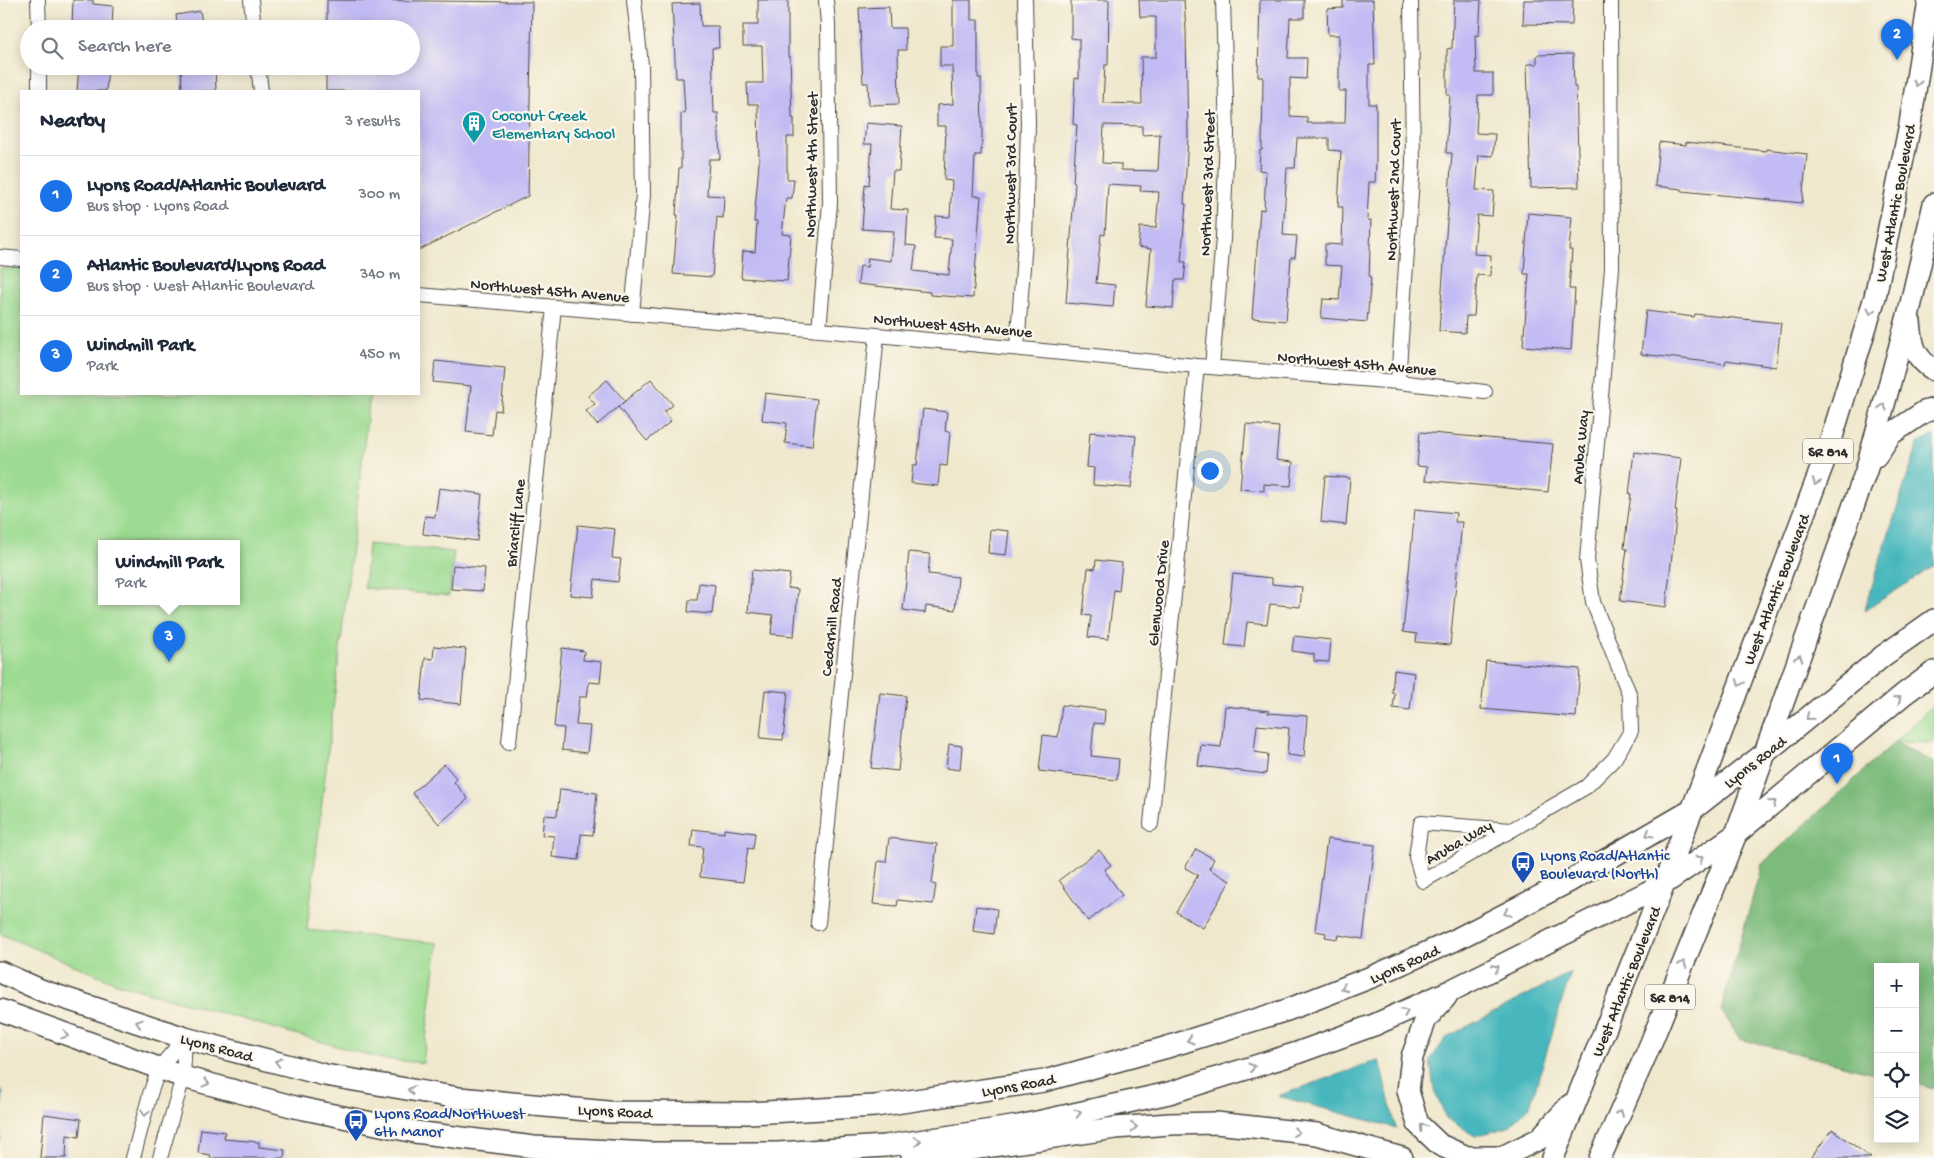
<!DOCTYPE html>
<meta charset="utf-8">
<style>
:root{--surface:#fff;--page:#f6f6f7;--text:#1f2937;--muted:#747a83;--line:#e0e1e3;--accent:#1a73e8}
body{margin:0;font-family:"Gochi Hand",sans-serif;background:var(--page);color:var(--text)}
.controls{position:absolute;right:15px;bottom:15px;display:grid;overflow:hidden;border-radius:0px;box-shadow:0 2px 12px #0003}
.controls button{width:45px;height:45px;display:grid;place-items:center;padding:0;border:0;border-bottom:1px solid var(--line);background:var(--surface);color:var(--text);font:25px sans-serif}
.you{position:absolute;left:1209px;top:470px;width:18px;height:18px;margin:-12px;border:4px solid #fff;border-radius:50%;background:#1a73e8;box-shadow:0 0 0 8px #1a73e833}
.badge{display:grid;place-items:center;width:32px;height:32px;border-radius:50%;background:var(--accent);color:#fff;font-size:16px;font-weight:700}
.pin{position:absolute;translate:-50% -41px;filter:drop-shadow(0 1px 2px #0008)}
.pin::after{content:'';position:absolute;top:26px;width:18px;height:15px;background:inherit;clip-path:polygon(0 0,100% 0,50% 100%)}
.popup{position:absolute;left:98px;top:540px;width:142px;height:65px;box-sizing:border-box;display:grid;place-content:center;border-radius:0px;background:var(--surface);filter:drop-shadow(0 1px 4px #0005);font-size:16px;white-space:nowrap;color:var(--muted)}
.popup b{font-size:19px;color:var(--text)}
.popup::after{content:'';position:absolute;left:50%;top:100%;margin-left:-10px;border:10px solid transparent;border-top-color:var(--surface)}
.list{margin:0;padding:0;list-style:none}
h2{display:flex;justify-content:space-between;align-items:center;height:65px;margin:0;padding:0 20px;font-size:21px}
h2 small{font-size:16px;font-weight:400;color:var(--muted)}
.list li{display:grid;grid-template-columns:32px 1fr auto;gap:15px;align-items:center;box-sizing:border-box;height:80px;padding:0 20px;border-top:1px solid var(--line)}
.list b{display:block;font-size:19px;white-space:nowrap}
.list p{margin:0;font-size:16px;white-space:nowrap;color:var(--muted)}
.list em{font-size:16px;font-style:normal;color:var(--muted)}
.icon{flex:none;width:28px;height:28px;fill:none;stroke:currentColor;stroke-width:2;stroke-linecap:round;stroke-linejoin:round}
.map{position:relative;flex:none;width:1934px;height:1158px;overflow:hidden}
.search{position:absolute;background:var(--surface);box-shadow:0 2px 12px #0003;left:20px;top:20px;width:400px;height:55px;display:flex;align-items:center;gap:12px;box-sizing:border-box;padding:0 18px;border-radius:28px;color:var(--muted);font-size:19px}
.panel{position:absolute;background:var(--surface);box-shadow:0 2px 12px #0003;left:20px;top:90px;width:400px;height:305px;border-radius:0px}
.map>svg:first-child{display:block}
.green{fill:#9cdb91;stroke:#64835e;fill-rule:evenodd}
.forest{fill:#7dbb7b;stroke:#547353}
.water{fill:#47b7bd;stroke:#397174}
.building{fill:#c2bbf4;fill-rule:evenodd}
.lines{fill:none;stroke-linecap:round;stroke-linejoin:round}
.minor-casing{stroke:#494743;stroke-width:16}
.primary-casing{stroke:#494743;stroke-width:24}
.minor{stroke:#fff;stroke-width:14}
.primary{stroke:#fff;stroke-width:21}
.oneway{stroke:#a0a0a0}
.labels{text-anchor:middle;stroke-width:4.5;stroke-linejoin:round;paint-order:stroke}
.shield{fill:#fbf7ec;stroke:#696865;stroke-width:1}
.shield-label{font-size:15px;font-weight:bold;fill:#2b2b2b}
.culture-label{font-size:16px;fill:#0d838f;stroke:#fbf7ec;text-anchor:start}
.street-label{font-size:16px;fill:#2b2b2b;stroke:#fbf7ec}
.transit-label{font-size:16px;fill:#164399;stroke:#fbf7ec;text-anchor:start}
</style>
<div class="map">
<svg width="1934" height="1158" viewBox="0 0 1934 1158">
<rect width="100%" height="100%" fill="#fbf7ec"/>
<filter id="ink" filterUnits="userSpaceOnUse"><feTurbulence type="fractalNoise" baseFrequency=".02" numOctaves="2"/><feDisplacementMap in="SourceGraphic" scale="10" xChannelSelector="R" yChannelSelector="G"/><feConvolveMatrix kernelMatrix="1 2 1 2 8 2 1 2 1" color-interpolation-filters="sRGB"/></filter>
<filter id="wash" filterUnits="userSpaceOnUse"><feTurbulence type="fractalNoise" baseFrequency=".0096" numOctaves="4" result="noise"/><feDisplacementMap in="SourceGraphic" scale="20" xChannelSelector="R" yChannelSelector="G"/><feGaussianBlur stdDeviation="1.12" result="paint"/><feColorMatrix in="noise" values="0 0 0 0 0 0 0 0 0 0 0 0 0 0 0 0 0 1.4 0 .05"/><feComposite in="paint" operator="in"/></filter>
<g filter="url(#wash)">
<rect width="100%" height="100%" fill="#f0e8cd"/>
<path class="green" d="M0 268 21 269V394H370L307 930 438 943 423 1063 382 1059 119 984 0 934ZM101 543H236V601H101Z
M368 544 454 552 449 596 364 588Z
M1934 704V743L1895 742Z"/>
<path class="forest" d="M1895 742 1934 763V1088L1915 1083V967H1878V1074L1740 1039 1721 1010 1762 864Z"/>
<path class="water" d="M1934 435V566L1864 611 1907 477 1919 442Z
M1571 972 1530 1106 1509 1127 1475 1136 1446 1118 1434 1090 1430 1060 1447 1037Z
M1379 1060 1396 1128 1278 1096Z
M0 1089 3 1092 0 1142Z"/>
<g id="blocks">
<path class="building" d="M73 0H93V4L113 6 112 27 72 25Z
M327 0 532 2 528 196 419 250V91H326V66H411V29H327Z
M758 0H788V57L790 56 792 118H794V137H787V179H794L792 198H786L782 234 791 235 787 281 741 278 743 251 755 252 757 222H754L759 163 758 104H748L747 83H763L762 46H743V25H758Z
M953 0H971V20H978V78H981L982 136 981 155H975L973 196H981L973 298 930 295V292L858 284 860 266 867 267 868 258 891 261 894 231 862 229 865 184 869 185 872 144H864L866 123 902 126 899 171H893L890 209 908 210 906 245 916 246 913 271 949 275 952 239 934 238 936 216 950 217 952 181 944 180 946 126H937V105L953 104 952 66H940V46H953Z
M1071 0H1109L1108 65H1105L1103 103 1142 104 1141 57H1156V17H1140L1139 0H1184L1186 31 1188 138 1184 204H1186L1181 262H1186L1184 280H1175L1173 308 1146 306 1151 249 1138 247 1140 227 1156 228 1159 192 1140 191 1141 186 1108 184 1105 235 1101 234 1096 283 1115 285 1113 307 1066 303 1075 183 1073 182 1077 125 1073 124 1075 78 1079 79V39L1071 38ZM1104 125 1142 126V135L1160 134 1158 171 1121 170V164L1102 163Z
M1260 0H1304V18H1290L1288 58H1307L1306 79 1290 78V116L1307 117V123H1345L1346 91H1339V35H1328L1327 9 1343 8V0H1373L1375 65H1369V104H1376V163L1375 182H1369L1367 220H1371L1369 277H1371L1367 322 1321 318 1323 299 1339 300 1342 266 1325 265V244L1342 245 1343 207H1338L1341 151 1329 150V138H1297L1295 168H1287L1283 235 1297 236 1295 257H1291L1286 321 1252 318 1260 209 1264 210 1266 171 1259 170 1260 150H1262L1263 77H1258Z
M1454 0H1481L1479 36 1475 35 1476 73H1493V95H1478L1476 133 1495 134 1493 156 1479 155 1476 190 1494 191 1492 216 1477 215 1474 254 1491 255 1490 276 1477 275 1474 316H1466L1465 333 1439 331 1452 153H1446L1450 95H1447V49L1452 48Z
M1524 0H1573L1572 25 1523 24Z
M700 3 701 26H718L719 48H712L714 113H718L720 159H709L707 195 724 196 723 218 717 217 712 277 673 274 678 215H676L679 168H681V113H685L683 78H676L672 4Z
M889 7 890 28H905L906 50H898L899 104 869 105 868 83H863L859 8Z
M200 11 203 29H178L176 15Z
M1573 54 1574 87H1576L1579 187 1531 188 1527 64H1537V55Z
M79 66H108L106 91H77Z
M181 66H215L216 91H182Z
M1659 142 1686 145V142L1766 151V149L1807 154 1802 203 1682 191V189L1655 186Z
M1528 213 1572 217 1569 250H1572L1569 289H1575L1571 350 1523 346 1529 274H1524Z
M1646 311 1694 317 1695 314 1781 323 1776 367 1726 360 1725 364 1641 354Z
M435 361 505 368 501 411 495 410 492 435 466 432 471 386 433 382Z
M651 379 673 405 664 412 671 421 647 441 618 407Z
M607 380 625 401 597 425 586 411 595 404 588 396Z
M765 393 817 399 812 446 785 443 787 423 762 420Z
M923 409 947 412 945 431 950 432 947 466 940 465 938 486 911 483 913 465H917Z
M1246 424 1279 427 1276 460 1293 462 1291 486 1264 484V491L1240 489Z
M1090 432 1136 436 1131 488 1093 485 1094 468 1087 467Z
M1420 432 1553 444 1548 492 1425 480 1427 467 1417 466Z
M1634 452 1681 458 1675 511H1677L1666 607 1620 601 1627 549 1624 548 1631 494H1629Z
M1325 476 1350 478 1346 525 1321 522Z
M439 488 482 494 477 541 423 534 425 516 435 517Z
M1415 509 1456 513 1455 522H1462L1450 645 1416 642 1417 634 1403 632Z
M578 525 615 529 612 558 621 559 618 582 595 579 593 597 570 595Z
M990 529 1009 531 1006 555 988 553Z
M909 552 930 554 928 574 958 577 955 610 926 606 925 613 903 610Z
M1096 560 1122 563 1119 591 1114 590 1108 639 1088 637 1091 616 1083 615 1088 568 1095 569Z
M453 565 485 568 483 591 451 589Z
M752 570 790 574 788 588 798 589 794 636 771 634 773 615 748 612Z
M1233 574 1272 578V584L1302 587 1300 607 1270 604 1267 624 1247 622 1244 647 1225 645Z
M699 583 715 585 712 614 688 612 689 600H697Z
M1294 636 1331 640 1329 662 1314 661V654L1292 651Z
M434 646 466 649 461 704 421 700 425 658 433 659Z
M562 648 584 651 583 660 602 662 600 683 589 682 587 697H579L576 725 590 726 587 753 562 750 564 728 554 727Z
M1486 661 1580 669 1576 717 1481 709Z
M1394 670 1414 673 1410 710 1393 708 1395 693H1392Z
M765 690 788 692 783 740 760 738Z
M880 693 906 696 898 771 871 768Z
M1062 705 1105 710 1104 724 1094 723 1091 756 1119 759 1117 780 1039 771 1043 735 1058 737Z
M1225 706 1269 711 1268 713 1307 716 1304 757 1287 755 1289 728 1257 725 1254 752 1268 754 1266 774 1198 766 1201 745 1221 747Z
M949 744 962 746 960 770 946 768Z
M444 764 457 779 454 782 468 799 439 824 412 793Z
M560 789 597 793 593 835 581 834 579 860 552 857 554 836 542 835 544 815 557 816Z
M693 829 724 833V829L755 833 753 849 748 848 743 882 700 877 703 847 691 846Z
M889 838 937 844 932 884 936 885 933 904 898 900 897 906 873 904 878 861 886 862Z
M1327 839 1375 845 1363 939 1339 935 1338 939 1325 937 1326 933 1315 931Z
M1196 849 1214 859 1209 869 1230 881 1203 928 1176 912 1198 875 1185 868Z
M1099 850 1111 865 1104 870 1122 895 1088 921 1059 880Z
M976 906 997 909 994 934 973 931Z
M44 1114 81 1119 79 1137 67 1135 66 1158H40Z
M201 1129 225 1132 224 1139 259 1142V1147L285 1150 284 1158H210L211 1155 198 1153Z
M1832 1129 1871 1158H1811Z"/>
</g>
</g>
<g filter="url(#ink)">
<use href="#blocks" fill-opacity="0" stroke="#494743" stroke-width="1"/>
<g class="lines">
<g class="minor-casing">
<path id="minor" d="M38 0 39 29
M251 0 254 29
M39 66V91
M258 66 261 91
M0 257 21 259
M419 295 877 335 1197 366 1398 382 1485 392
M632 314 643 195 641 65 634 0
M819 330 830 203 828 24 826 0
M1017 348 1025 240 1028 123 1025 0
M1212 367 1223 239 1227 134 1223 0
M1398 382 1413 164 1411 0
M509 742 554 307
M1151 824 1197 366
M1511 830 1421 823 1416 857 1423 881 1586 787 1614 759 1631 731 1630 696 1593 602 1587 560 1612 268 1611 0
M818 923 877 335
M133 1158 150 1094 159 1068 185 1038
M160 1158 183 1077 185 1038"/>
</g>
<g class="primary-casing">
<path id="primary" d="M1910 322C1912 344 1913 357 1934 370
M1876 456 1891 434 1924 412 1934 409
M0 972 43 991 185 1038 218 1047 325 1075 459 1098 608 1112 749 1113 875 1106 1044 1081 1164 1048 1287 1010 1374 976 1453 941 1568 882 1692 810 1765 753 1883 656 1934 620
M1446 997 1426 1019 1412 1057 1408 1091 1418 1124 1440 1145 1467 1157H1502L1539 1139 1570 1105
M0 1010 183 1077 295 1107 415 1132 534 1147 649 1153H778L885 1146 1019 1126 1169 1093 1294 1054 1374 1025 1452 990 1664 884 1736 834 1904 694 1934 672
M912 1158 1115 1128 1170 1124 1216 1123 1317 1134 1402 1158
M1553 1158 1664 884 1827 453 1875 297 1910 124 1929 0
M1600 1158 1648 1050 1736 834 1866 471 1909 312 1934 204"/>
</g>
<use href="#minor" class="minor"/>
<use href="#primary" class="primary"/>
</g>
<defs><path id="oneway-chevron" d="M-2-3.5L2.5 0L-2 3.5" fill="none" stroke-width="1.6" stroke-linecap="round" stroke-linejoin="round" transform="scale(1.25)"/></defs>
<g class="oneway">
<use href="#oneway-chevron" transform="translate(1917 83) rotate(100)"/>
<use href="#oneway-chevron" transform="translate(1871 311) rotate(107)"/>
<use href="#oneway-chevron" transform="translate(1883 407) rotate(-75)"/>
<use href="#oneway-chevron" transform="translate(1816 482) rotate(111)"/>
<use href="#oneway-chevron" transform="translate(1799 658) rotate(-70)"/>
<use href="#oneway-chevron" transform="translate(1740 683) rotate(111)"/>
<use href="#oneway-chevron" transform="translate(1898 699) rotate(-40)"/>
<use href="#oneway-chevron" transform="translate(1809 717) rotate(141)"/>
<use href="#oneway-chevron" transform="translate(1773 803) rotate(-40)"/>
<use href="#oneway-chevron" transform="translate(1649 834) rotate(150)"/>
<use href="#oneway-chevron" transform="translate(1700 859) rotate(-34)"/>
<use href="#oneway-chevron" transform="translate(1507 913) rotate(153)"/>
<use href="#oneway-chevron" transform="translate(1683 964) rotate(-68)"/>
<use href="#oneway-chevron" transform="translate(1496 968) rotate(-27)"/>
<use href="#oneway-chevron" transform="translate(1344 988) rotate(159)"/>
<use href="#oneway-chevron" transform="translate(1405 1012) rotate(-24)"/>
<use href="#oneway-chevron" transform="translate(139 1023) rotate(-162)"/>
<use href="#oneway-chevron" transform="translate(65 1035) rotate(19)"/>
<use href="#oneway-chevron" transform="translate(1190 1040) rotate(163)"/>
<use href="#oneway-chevron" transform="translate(278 1062) rotate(-166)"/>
<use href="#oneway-chevron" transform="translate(1252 1067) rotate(-17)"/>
<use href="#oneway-chevron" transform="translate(206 1083) rotate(15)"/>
<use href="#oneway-chevron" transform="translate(411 1090) rotate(-170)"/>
<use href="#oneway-chevron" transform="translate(145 1113) rotate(104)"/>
<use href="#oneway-chevron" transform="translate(1078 1113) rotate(-13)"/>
<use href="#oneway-chevron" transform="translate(1620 1113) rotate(-66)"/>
<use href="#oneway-chevron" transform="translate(1134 1127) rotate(-5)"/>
<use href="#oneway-chevron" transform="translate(1423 1127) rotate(-131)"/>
<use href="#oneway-chevron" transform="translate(1296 1132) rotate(6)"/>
<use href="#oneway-chevron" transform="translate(918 1141) rotate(-8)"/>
</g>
</g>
<defs>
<g id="building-pin" transform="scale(1.25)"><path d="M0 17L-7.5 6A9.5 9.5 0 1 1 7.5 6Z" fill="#0f9aa8" stroke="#fbf7ec"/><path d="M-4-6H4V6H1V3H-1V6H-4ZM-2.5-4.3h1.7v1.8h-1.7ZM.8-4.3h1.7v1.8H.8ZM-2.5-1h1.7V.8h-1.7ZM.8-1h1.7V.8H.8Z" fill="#fff"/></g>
<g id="bus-pin" transform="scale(1.25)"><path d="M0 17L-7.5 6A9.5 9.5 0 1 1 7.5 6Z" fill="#1a4fb4" stroke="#fbf7ec"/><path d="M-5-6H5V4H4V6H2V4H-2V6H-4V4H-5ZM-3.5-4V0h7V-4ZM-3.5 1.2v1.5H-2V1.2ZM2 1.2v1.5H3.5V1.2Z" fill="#fff"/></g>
</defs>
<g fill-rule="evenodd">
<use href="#building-pin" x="474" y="123"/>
<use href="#bus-pin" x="1523" y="863"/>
<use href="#bus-pin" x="356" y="1121"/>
</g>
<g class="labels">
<g class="shield">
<rect x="1803" y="438.5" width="50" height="25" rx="4"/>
<rect x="1645" y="984.5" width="50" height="25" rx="4"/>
</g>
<g class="shield-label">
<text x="1828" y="456">SR 814</text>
<text x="1670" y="1002">SR 814</text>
</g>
<g class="culture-label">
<text x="492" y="120">Coconut Creek<tspan x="492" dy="18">Elementary School</tspan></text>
</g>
<g class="street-label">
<text transform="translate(810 165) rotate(-89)" y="6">Northwest 4th Street</text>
<text transform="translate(1009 174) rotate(-89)" y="6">Northwest 3rd Court</text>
<text transform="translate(1206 183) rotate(-88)" y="6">Northwest 3rd Street</text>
<text transform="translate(1392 190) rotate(-88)" y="6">Northwest 2nd Court</text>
<text transform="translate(1894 203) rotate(-79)" y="6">West Atlantic Boulevard</text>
<text transform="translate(550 289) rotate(5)" y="6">Northwest 45th Avenue</text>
<text transform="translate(953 324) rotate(5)" y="6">Northwest 45th Avenue</text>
<text transform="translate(1357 362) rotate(5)" y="6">Northwest 45th Avenue</text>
<text transform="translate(1579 447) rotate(-85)" y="6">Aruba Way</text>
<text transform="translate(514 523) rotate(-84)" y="6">Briarcliff Lane</text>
<text transform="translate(1775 589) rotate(-69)" y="6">West Atlantic Boulevard</text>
<text transform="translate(1157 593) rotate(-84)" y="6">Glenwood Drive</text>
<text transform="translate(830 627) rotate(-84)" y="6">Cedarhill Road</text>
<text transform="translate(1754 761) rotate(-38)" y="6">Lyons Road</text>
<text transform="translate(1458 841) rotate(-30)" y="6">Aruba Way</text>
<text transform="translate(1404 963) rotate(-24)" y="6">Lyons Road</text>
<text transform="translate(1625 981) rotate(-68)" y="6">West Atlantic Boulevard</text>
<text transform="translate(217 1046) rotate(15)" y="6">Lyons Road</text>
<text transform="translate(1018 1084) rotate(-10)" y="6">Lyons Road</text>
<text transform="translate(615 1110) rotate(3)" y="6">Lyons Road</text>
</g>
<g class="transit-label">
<text x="1540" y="860">Lyons Road/Atlantic<tspan x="1540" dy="18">Boulevard (North)</tspan></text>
<text x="374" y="1118">Lyons Road/Northwest<tspan x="374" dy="18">6th Manor</tspan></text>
</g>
</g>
</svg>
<div class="controls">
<button>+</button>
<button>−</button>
<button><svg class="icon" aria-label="locate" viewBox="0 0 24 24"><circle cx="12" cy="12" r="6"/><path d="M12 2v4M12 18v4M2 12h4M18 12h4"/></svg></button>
<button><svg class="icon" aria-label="layers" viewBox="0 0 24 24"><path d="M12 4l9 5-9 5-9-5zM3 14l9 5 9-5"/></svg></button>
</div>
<div class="you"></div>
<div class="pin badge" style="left:1837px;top:784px">1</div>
<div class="pin badge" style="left:1897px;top:60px">2</div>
<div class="pin badge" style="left:169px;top:662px">3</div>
<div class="popup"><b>Windmill Park</b>Park</div>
<div class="search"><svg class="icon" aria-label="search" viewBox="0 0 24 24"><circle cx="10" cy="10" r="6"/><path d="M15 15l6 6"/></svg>Search here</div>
<section class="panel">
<h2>Nearby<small>3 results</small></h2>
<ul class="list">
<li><span class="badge">1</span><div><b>Lyons Road/Atlantic Boulevard</b><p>Bus stop · Lyons Road</p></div><em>300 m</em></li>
<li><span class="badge">2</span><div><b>Atlantic Boulevard/Lyons Road</b><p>Bus stop · West Atlantic Boulevard</p></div><em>340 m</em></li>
<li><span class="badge">3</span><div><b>Windmill Park</b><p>Park</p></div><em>450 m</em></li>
</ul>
</section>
</div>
